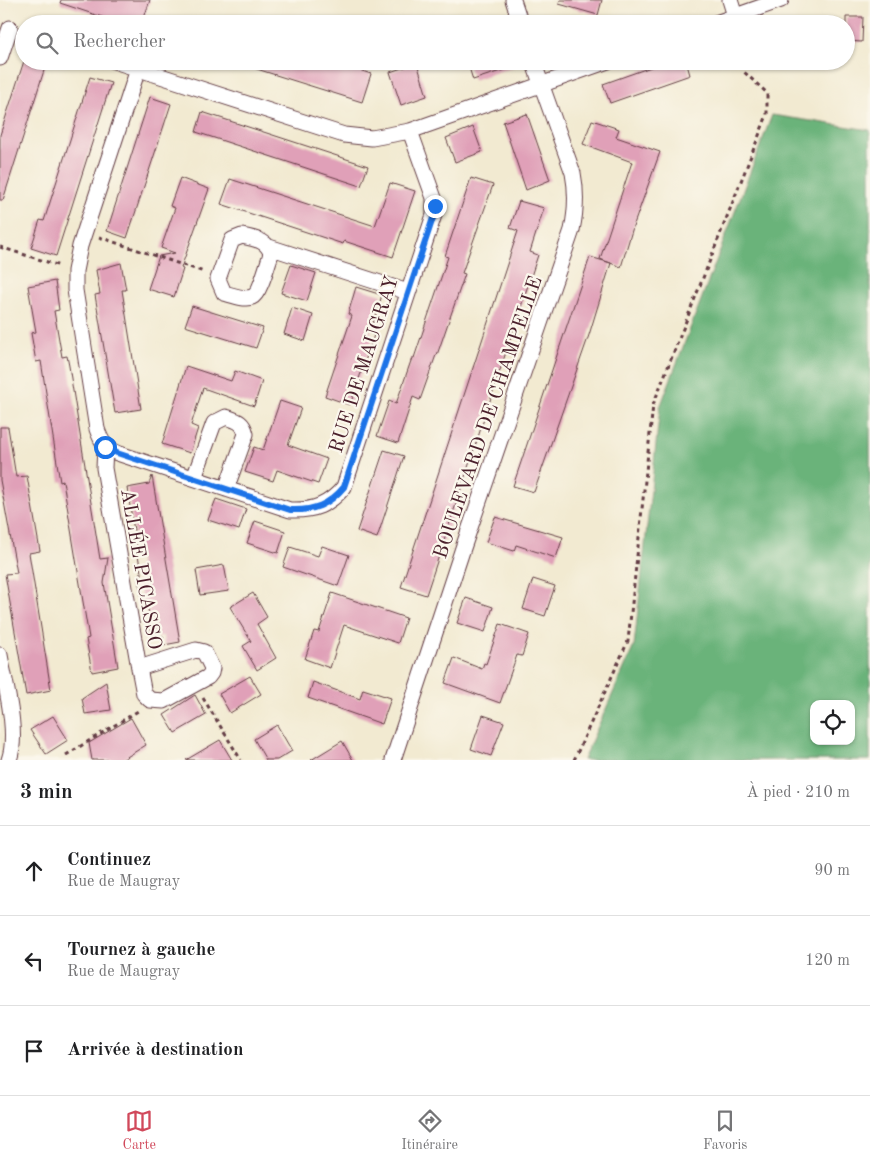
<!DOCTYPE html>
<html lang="fr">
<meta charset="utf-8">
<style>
:root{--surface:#fff;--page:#f6f6f6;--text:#202124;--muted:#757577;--line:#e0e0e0;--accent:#d1495b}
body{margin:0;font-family:"Old Standard TT",serif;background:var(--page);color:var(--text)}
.controls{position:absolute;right:15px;bottom:15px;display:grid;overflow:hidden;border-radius:10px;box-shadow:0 1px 4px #0004}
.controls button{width:45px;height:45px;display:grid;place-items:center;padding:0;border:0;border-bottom:1px solid var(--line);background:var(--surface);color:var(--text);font:25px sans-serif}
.stop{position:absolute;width:15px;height:15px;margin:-11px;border:4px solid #1a73e8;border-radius:50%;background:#fff}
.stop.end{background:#1a73e8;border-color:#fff;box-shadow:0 1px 5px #0008}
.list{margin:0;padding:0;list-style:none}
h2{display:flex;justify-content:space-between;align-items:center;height:65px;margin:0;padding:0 20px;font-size:21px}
h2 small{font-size:16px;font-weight:400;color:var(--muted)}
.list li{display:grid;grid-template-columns:32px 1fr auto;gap:15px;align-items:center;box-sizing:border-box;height:90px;padding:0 20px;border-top:1px solid var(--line)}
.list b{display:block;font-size:19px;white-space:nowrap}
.list p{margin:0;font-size:16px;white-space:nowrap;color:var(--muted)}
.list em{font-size:16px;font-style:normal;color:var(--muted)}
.icon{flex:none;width:28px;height:28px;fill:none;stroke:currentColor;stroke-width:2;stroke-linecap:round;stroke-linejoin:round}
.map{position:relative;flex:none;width:870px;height:760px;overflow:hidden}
.search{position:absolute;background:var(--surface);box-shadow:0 1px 4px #0004;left:15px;right:15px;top:15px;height:55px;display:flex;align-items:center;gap:12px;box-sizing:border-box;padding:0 18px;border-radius:28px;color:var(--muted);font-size:19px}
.sheet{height:335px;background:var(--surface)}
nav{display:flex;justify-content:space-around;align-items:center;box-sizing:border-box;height:70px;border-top:1px solid var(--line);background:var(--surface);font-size:14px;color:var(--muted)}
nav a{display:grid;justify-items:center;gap:2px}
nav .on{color:var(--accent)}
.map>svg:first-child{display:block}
.forest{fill:#6ab37a;stroke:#5a6952;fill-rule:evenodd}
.building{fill:#e0a0b8}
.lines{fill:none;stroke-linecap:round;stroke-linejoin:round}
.minor-casing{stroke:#633d44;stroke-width:17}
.path{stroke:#633d44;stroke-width:3;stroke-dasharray:4 4;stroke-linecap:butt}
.minor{stroke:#fff;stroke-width:15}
.route{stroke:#1a73e8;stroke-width:6}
.labels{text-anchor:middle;stroke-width:4.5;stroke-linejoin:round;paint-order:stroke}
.street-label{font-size:20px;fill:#4a1f2b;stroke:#fbf7ec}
</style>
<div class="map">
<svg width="870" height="760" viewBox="0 0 870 760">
<rect width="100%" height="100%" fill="#fbf7ec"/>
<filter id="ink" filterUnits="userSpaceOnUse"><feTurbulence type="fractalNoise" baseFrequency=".02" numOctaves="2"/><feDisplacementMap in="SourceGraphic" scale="10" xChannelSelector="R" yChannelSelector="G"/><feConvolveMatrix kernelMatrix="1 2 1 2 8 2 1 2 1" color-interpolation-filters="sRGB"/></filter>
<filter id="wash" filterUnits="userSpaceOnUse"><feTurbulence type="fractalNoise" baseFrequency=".0096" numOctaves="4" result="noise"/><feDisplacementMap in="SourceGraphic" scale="20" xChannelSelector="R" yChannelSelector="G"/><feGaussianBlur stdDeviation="1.12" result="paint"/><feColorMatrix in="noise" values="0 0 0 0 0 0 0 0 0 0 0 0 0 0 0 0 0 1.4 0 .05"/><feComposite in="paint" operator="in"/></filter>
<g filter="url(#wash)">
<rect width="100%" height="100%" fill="#f2ead1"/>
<path class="forest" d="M772 115 870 130V760H583L634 646 660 407ZM814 704H851V741H814Z"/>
<g id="blocks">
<path class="building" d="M61 0H150L144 18 136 16 133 24H125L105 18 60 3Z
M560 0H602L598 15 559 4Z
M846 17H863L862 42 846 41Z
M24 61H47L3 200H0V135Z
M245 61H333L371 74 362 102 244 65Z
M467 61H521L522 64 473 80Z
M668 61H686L690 75 610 103 603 84Z
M417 63 427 96 401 105 390 72Z
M90 77 111 83 56 256 31 248 40 220 44 221Z
M150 97 171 104 127 238 107 231Z
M202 112 368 166 361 186 196 132Z
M527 114 550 180 526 190 503 122Z
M592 120 619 129 616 137 660 152 633 227 621 267 600 259 632 162 583 144Z
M473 127 482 152 455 162 446 138Z
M180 178 209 189 181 268 183 269 174 297 148 289 159 256 175 253 161 248 175 208 170 206Z
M471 178 493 185 462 273 465 274 437 355H436L420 400 413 397 398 443 377 436 389 401 396 404 412 358H414L448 257 445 256Z
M230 179 375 226 390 183 415 191 393 257 344 241 343 244 221 204Z
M519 201 544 208 530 252 538 255 426 595 401 587 518 231 510 228Z
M590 257 611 263 589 335 534 492 513 486Z
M121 263 126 290H122L141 409 115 413 95 295 100 294 96 270Z
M291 265 316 273 307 301 281 293Z
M55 281 59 310 54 311 62 357 67 356 69 366 100 559 108 558 104 583 118 667 92 672 86 639 89 638 63 481 60 482 41 361 36 362 31 333 36 332 28 286Z
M356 287 382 295 370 333 374 335 350 405 325 396 352 316 348 314Z
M192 306 263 328 256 348 185 326Z
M292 308 313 315 305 341 284 334Z
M186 366 231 381 235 371 262 381 254 406 203 388 191 425 198 428 190 453 162 444Z
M280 401 301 408 288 445 327 459 318 484 277 470 273 481 245 472 254 447 263 450Z
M0 427H8L16 477 27 476 40 551 29 553 51 690 26 695 5 574 17 573 0 480Z
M384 450 404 456 377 538 357 531Z
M152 476 180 642 164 645 163 636 152 637 148 609H143L139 580 142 579 127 488 149 484Z
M216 499 246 509 239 530 208 520Z
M495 517 563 537 556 558 516 545 514 551 486 542Z
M255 521 285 531 278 553 247 543Z
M322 546 349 555 338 586 283 567 290 547 318 556Z
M224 565 229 591 200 595 196 570Z
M533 579 555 586 545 616 523 609Z
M253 593 267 617 257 624 276 658 257 670 243 646 251 641 230 607Z
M332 593 406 618 398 643 344 625 330 668 305 659 314 631 319 632Z
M466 598 493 607 485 632 457 623Z
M500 624 529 634 522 656 517 655 500 703 445 683 454 658 482 669 484 663 486 664Z
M250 676 261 694 230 713 219 694Z
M106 682 111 710 85 714 82 698Z
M313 682 360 699 363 689 391 698 382 724 308 698Z
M195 695 206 715 175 733 164 715Z
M483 715 504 722 491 756 471 749Z
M53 716 68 740 46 754 30 730Z
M131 718 146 745 122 760H92L89 743Z
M277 725 292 751 277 760H266L254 739Z
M220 740 232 760H186Z
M342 741 353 760H311Z"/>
</g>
</g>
<g filter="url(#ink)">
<use href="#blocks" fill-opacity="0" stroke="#633d44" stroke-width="1"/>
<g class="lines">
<g class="minor-casing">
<path id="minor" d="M513 0 521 24
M730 0 735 16
M713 24 781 0
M0 58 10 28
M114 61 344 135 372 138 410 131 608 61
M138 69 80 246 75 271V290L97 429C102 443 104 446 117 453L290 510C314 511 329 505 344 487L434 215V198L410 131
M242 236C254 239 268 240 271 254 268 262 260 294 252 297 244 300 232 295 224 293L218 279 232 240Z
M269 247 408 292
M105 447 104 468 139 668 144 694 150 700 164 701 208 677 211 673 212 668 204 652 196 650 139 668
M194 478 214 423 226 417C238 421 243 422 246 434L226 489
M0 655C5 684 19 733 9 760
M393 760 462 551 572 230C576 211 577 193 573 173L533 61"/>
</g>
<path class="path" d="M99 237 204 272
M0 247 60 266
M203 698 241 760
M66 755 138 711
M574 760 628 641 653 405 767 115V93L744 72 743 61"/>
<use href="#minor" class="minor"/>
</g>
</g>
<g class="lines" filter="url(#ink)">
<path class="route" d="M105 447 117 453 290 510C314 511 329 505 344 487L434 215 435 206"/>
</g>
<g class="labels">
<g class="street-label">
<text transform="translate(363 364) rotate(-72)" y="7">RUE DE MAUGRAY</text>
<text transform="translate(487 417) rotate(-71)" y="7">BOULEVARD DE CHAMPELLE</text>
<text transform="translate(142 569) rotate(80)" y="7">ALLÉE PICASSO</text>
</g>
</g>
</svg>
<div class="controls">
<button><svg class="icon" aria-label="locate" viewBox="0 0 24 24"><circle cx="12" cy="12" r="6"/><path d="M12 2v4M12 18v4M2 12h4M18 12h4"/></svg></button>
</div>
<div class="stop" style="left:105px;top:447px"></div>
<div class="stop end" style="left:435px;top:206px"></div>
<div class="search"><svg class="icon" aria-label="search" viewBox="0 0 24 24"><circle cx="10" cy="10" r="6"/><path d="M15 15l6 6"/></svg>Rechercher</div>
</div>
<section class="sheet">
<h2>3 min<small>À pied · 210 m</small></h2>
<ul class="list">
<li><svg class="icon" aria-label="ahead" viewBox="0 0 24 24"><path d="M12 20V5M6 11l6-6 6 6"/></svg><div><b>Continuez</b><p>Rue de Maugray</p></div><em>90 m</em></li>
<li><svg class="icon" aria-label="left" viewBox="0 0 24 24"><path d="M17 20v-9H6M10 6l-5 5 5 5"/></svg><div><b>Tournez à gauche</b><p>Rue de Maugray</p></div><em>120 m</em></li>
<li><svg class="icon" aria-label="arrive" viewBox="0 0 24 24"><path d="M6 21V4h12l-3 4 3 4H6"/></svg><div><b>Arrivée à destination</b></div></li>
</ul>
</section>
<nav>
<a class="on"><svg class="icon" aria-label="map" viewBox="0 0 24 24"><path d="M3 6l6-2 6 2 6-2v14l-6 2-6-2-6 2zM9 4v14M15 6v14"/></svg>Carte</a>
<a><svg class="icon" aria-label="directions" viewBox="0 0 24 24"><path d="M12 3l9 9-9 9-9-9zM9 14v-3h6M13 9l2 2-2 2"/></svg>Itinéraire</a>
<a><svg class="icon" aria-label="saved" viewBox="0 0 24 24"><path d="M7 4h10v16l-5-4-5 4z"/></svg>Favoris</a>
</nav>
